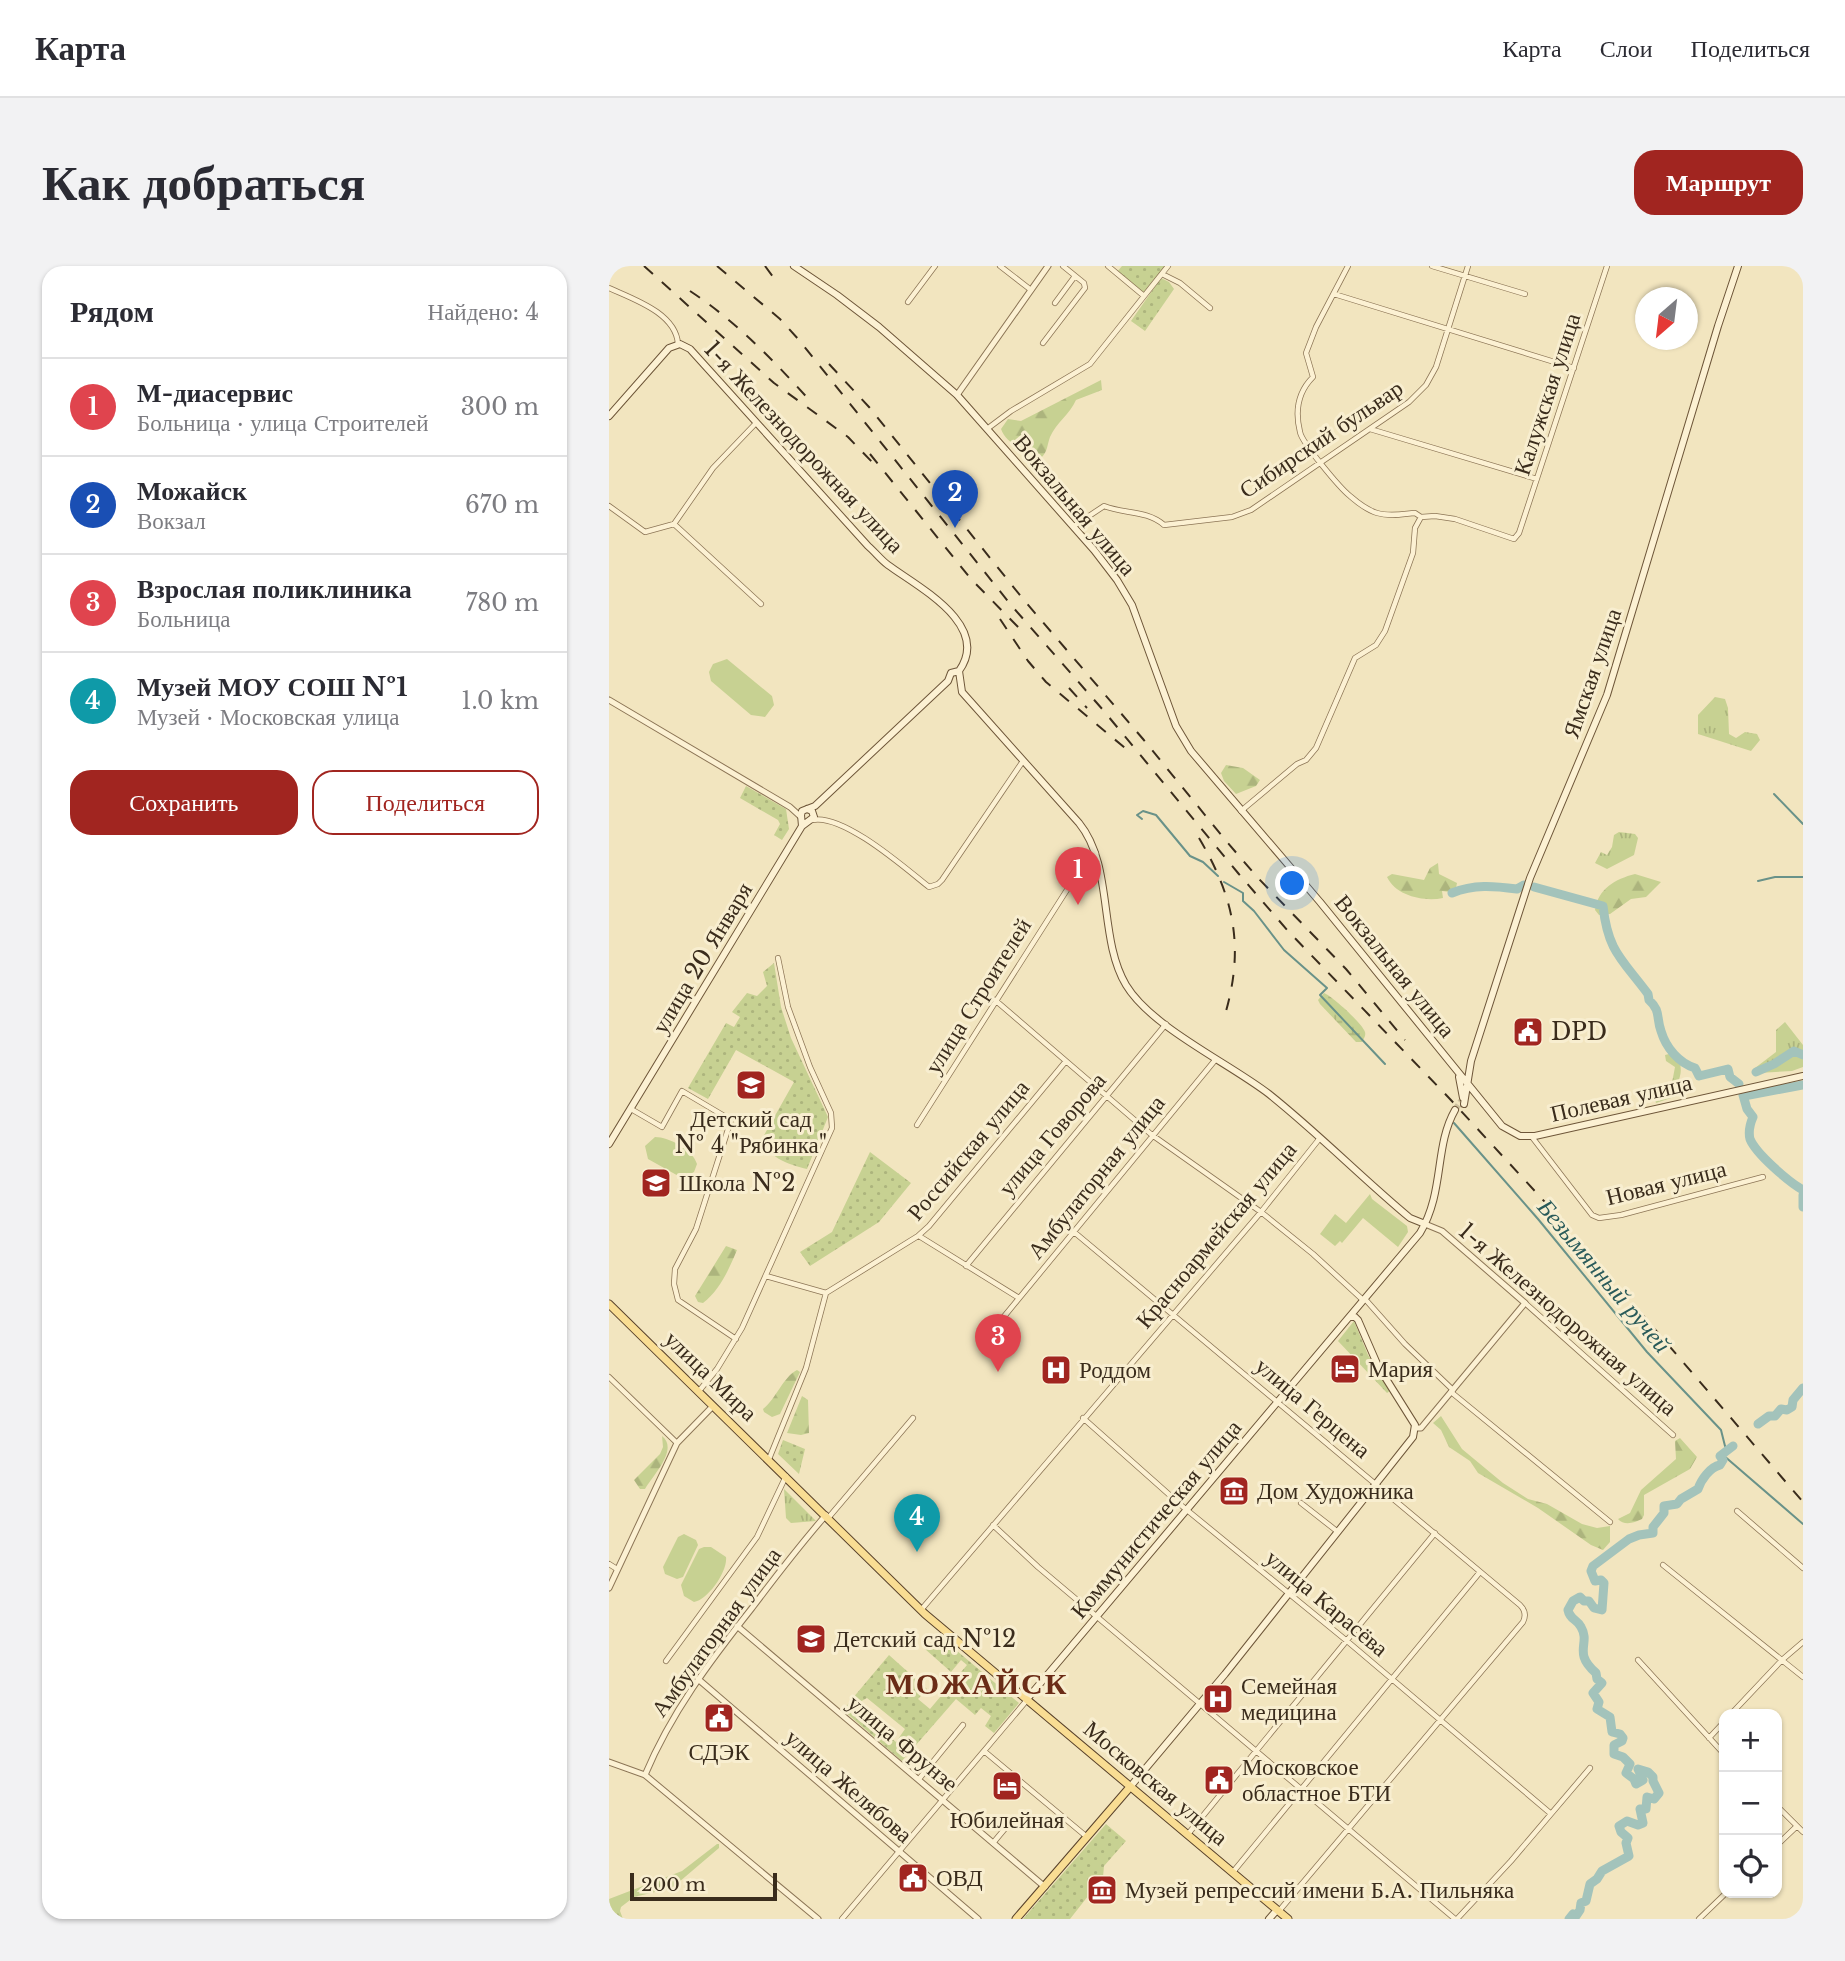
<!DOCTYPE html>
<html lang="ru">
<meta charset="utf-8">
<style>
:root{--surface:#fff;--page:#f2f2f3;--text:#2b2b33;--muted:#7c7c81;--line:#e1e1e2;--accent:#a12520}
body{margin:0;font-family:"Libre Baskerville",serif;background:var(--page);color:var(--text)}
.controls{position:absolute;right:21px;bottom:21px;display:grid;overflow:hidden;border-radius:14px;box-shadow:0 2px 5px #0004}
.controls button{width:63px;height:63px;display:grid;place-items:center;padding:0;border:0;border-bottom:2px solid var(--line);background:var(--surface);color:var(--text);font:35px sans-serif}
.compass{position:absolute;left:1026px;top:21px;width:63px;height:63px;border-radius:50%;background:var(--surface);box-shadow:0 2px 5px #0004;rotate:208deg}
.scale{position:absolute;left:21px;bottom:18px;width:147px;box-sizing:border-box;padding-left:7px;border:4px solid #3a2c1c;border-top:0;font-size:19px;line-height:24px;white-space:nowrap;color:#3a2c1c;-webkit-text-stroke:5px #f8eed0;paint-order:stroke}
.you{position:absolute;left:684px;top:618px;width:24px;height:24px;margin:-18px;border:5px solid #fff;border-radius:50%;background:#1a73e8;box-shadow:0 0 0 10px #1a73e833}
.badge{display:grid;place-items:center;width:46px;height:46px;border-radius:50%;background:var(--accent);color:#fff;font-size:23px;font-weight:700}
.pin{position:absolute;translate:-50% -58px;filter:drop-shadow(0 2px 4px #0008)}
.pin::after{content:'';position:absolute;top:37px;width:24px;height:21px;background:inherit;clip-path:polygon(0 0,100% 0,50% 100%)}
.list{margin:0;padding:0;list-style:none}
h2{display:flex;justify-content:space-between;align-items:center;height:91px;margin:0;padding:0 28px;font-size:30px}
h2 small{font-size:23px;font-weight:400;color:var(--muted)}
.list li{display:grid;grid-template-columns:46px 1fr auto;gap:21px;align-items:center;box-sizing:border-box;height:98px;padding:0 28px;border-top:2px solid var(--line)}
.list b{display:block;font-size:26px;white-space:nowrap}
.list p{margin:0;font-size:23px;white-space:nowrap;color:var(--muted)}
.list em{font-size:23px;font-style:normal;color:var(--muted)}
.actions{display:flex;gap:14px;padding:21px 28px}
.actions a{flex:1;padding:16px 0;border:2px solid var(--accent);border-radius:21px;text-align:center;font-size:24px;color:var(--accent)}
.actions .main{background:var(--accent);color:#fff}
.icon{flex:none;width:38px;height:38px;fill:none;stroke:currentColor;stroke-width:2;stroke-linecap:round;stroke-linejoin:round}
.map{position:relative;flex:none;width:1194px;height:1653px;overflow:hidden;border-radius:21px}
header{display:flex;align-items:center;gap:42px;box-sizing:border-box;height:98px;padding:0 35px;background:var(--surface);border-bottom:2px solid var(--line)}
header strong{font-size:33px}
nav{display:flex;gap:38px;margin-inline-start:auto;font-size:24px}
.intro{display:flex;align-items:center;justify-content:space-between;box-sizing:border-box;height:168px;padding:0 42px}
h1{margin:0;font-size:49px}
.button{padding:18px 32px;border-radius:21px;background:var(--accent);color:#fff;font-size:24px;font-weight:700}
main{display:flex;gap:42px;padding:0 42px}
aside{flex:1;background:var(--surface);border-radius:21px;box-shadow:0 2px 5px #0004}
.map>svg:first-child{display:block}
.grass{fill:url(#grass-tufts)}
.forest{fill:url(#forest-firs)}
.wetland{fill:url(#wetland-marsh)}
.park{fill:url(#park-dots)}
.garden{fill:#c7d192}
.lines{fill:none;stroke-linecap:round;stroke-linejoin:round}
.stream{stroke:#699289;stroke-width:2}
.river{stroke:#a3c3bb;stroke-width:9}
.secondary-tunnel{stroke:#cdc09e;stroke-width:6;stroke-dasharray:6 3;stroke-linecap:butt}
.minor-casing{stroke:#8c7556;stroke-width:6}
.tertiary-casing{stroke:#8c7556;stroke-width:7}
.secondary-casing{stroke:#6e5639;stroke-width:8}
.primary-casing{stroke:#59422b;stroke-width:9}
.minor{stroke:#fcf1d3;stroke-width:4.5}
.tertiary{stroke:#fcf1d3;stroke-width:5}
.secondary{stroke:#fcf1d3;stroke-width:6}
.primary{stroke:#f9dd93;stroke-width:7}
.rail{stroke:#3a2c1c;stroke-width:2;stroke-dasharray:12 12;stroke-linecap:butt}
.labels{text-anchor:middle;stroke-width:6;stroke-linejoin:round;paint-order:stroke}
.street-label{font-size:23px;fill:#3a2c1c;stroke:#f8eed0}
.poi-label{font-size:23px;fill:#3a2c1c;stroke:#f8eed0;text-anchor:start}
.water-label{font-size:24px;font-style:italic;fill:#2a5b5a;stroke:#f8eed0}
.district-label{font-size:30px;font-weight:bold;letter-spacing:2px;fill:#6b2c17;stroke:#f8eed0}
</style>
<header>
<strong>Карта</strong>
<nav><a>Карта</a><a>Слои</a><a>Поделиться</a></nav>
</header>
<div class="intro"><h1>Как добраться</h1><a class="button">Маршрут</a></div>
<main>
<aside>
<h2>Рядом<small>Найдено: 4</small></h2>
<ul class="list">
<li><span class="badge" style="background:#e0444e">1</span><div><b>М-диасервис</b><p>Больница · улица Строителей</p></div><em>300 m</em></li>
<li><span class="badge" style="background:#1a4fb4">2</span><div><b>Можайск</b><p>Вокзал</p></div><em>670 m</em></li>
<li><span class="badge" style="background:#e0444e">3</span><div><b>Взрослая поликлиника</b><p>Больница</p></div><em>780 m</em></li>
<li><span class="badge" style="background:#0f9aa8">4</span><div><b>Музей МОУ СОШ №1</b><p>Музей · Московская улица</p></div><em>1.0 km</em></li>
</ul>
<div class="actions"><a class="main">Сохранить</a><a>Поделиться</a></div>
</aside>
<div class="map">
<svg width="1194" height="1653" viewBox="0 0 1194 1653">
<defs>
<pattern id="grass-tufts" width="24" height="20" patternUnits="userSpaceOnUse" patternTransform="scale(1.75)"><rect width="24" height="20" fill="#c7d192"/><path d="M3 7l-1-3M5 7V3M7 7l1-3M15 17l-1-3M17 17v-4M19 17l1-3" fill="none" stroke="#acb47d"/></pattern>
<pattern id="forest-firs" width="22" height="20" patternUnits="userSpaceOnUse" patternTransform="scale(1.75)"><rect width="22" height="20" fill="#c7d192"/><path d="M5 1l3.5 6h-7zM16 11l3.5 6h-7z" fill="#acb47d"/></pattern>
<pattern id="wetland-marsh" width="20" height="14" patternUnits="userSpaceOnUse" patternTransform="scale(1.75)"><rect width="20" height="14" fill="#c7d192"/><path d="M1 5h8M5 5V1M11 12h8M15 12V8" fill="none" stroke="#acb47d"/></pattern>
<pattern id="park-dots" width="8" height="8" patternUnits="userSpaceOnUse" patternTransform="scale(1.75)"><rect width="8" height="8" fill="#c7d192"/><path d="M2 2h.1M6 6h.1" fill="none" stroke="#acb47d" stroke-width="1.8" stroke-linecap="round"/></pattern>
</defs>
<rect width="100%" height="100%" fill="#f2e5bf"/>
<path class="grass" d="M1106 431 1116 433 1119 442 1120 468 1127 472 1136 466 1148 468 1151 474 1142 485 1089 468V449Z
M1010 566 1026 568 1029 572 1025 589 998 603 986 597 992 586 998 589 1003 581 1005 569Z
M1176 756 1194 779V801L1183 805 1149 807 1146 802 1167 786V764Z
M1068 786C1073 801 1074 809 1065 823L1071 829 1047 837 1045 831 1062 822 1066 801 1057 795 1056 789Z
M175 1223 207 1255 182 1257 177 1252Z"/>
<path class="forest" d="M492 114 493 124 467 134C461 148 447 157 441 171 438 179 439 185 432 192 417 185 398 179 392 163L399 153 412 155Z
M617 499 634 502 651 514 647 520 627 528 615 515 612 507Z
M829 597 830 608 848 617 847 622 841 626 833 625 834 632C815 636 787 630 778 611L783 608 815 614 821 602Z
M1026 608 1052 616 1037 631 1022 633 1001 648 990 649 986 644C989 623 1006 613 1026 608Z
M117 980 128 984C120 1003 111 1024 94 1037L89 1036 86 1030Z
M188 1104 191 1106 171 1148 163 1151 155 1146 154 1143C167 1133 174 1111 188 1104Z
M193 1130 199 1134 200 1167 192 1169 178 1167Z
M832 1150 853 1183 894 1217 919 1233 938 1238 973 1258 988 1262 1001 1260V1276L994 1284 982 1279 929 1242 869 1207 861 1195 840 1181 832 1164 824 1157Z
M53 1170C70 1183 44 1209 36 1223H31L25 1214 51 1188 54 1181Z
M1071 1172 1088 1191 1081 1203 1035 1229V1249L1033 1253C1025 1257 1015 1260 1009 1253L1021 1247 1032 1224 1067 1193 1066 1175Z
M108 1578H110V1582L63 1622 25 1631 12 1641 11 1645 14 1653H0V1633L73 1605Z"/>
<path class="wetland" d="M715 727C723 730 753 757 756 766 757 770 755 772 753 776H747L711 738 709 734Z"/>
<path class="park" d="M513 0H558L535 29 508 6Z
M552 12 560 16 565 23 536 65 522 55Z
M137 520 177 543 180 563 173 574 165 569 171 558 169 554 131 532Z
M165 697 172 741 182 772 219 851 198 903C181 899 154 890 154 871L185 816 127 784 99 833 79 822 117 757 125 761 131 751 123 746 138 727 148 730 158 720 154 706Z
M261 886 302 917 270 956 201 1000 191 986 223 966Z
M745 1055 759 1089 781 1125 778 1127 729 1075Z
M174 1174 196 1183 190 1208 169 1188Z
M329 1369 410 1437 385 1467 376 1460 382 1450 372 1442 366 1449 347 1433 293 1495 234 1444 240 1437 287 1476 296 1463 258 1432 249 1437 243 1433 280 1389 318 1423 309 1433 321 1443 358 1399 352 1394 342 1406 316 1383Z
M497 1558 517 1575 495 1600 494 1611 461 1653H414Z"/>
<path class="garden" d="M118 393 163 430 165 439 156 451 142 449 102 415 100 406 104 398Z
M46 871C60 871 84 884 88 898L85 906 73 912 39 893 36 880Z
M761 928 763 933 798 960 799 966 789 981 754 952 733 977 731 975 726 980 711 968 726 948 737 957Z
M75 1268 87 1274 89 1279 74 1311 68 1313 56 1308 54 1301 69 1271Z
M95 1281H102L117 1291C119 1305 99 1334 85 1336L75 1330 72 1319 90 1283Z"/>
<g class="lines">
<path class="stream" d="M1165 528 1194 558
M533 553 528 549 534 545 547 549 581 590 594 596 609 610
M1149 615 1166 611H1194
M615 616 634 627V635L645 645 675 684 718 722 711 729 776 798
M845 857 929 953 1038 1086 1112 1164 1116 1180 1119 1184
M1114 1189 1194 1258"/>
<path class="river" d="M925 621 994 640C999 686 1013 693 1039 728L1040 734C1052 745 1047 751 1052 765 1057 782 1070 797 1086 802L1090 810 1119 803 1121 811 1130 818
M843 627C865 618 885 620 908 623L915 619
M1147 806 1165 798 1185 785 1194 789
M1134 829 1138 843 1144 851C1141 858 1139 865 1141 873 1147 888 1180 916 1194 924
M1135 830 1194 819
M1194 929V941
M1149 1158 1160 1150H1166L1172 1143 1178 1144 1183 1141 1184 1134 1194 1122
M960 1653 964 1648 967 1650 971 1644 972 1637 977 1635 981 1618 988 1613 993 1605 1020 1590 1017 1577 1019 1572 1012 1566 1010 1560 1018 1555 1029 1559 1034 1557 1031 1543H1037L1038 1531 1045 1533 1050 1527 1044 1515V1511L1039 1506 1029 1503 1034 1514 1027 1518 1025 1513 1017 1507 1021 1498 1014 1491 1005 1488V1479L1013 1475 1014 1472 1011 1468 1003 1466 1001 1451 988 1443 990 1436 984 1427 993 1417 988 1413 987 1407C963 1386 982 1378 972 1361 968 1353 961 1354 959 1344L964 1335 971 1331 975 1335H980L985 1342 993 1344 995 1317 992 1314 986 1315 982 1305 984 1300 1020 1273 1030 1269 1044 1267V1261L1055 1247V1240L1068 1238 1072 1233 1089 1223C1092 1214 1101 1201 1111 1199L1114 1194 1111 1190 1124 1180"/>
<path class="secondary-tunnel" d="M846 844 852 835"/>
<g class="minor-casing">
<path id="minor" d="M391 0 422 24
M499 0 535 30
M739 0 707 61 697 87 704 111C689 126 686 146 691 166 693 177 731 222 741 230 749 237 758 244 768 247 781 251 794 248 806 247L812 251 826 250 846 253 905 273 910 267 998 0
M823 0 916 28
M553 8 571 17 601 42
M0 22C24 33 67 47 69 78
M725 28 965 102
M299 36 326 0
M446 37 466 10
M434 77 476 22 475 17 454 0
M378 163 402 145 481 98 559 0
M761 163 928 213
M0 240 36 266 65 258 152 338
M65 258 104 202 147 157
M465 260 495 240C515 248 538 244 555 259L623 251 642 244 800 136 817 119 827 101 859 0
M632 545 688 498 697 494 707 482 746 392 767 379 776 365 804 287 806 262 812 251
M203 554C234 547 296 602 320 621L329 618 333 614 414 495
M386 734 543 869 652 946 704 988 754 1034
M22 843 53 861 73 825 122 854 87 963 66 1003 65 1018 69 1034 127 1073
M308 859 477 594 487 587
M923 871 983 949 990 952 1012 949 1154 911
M465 966 911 1339C916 1344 917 1350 914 1356L670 1645
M310 970 410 1032
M357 1000 557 758
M157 1010 217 1027
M756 1033 796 1078 844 1124
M916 1037 1064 1169
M393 1053 607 793
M0 1111 68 1177
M90 1125 108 1103 133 1062 223 862 222 847 201 801 179 741 169 692
M842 1126 1001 1256
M474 1152 573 1240 738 1375 941 1547
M160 1193 197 1102 217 1027 309 970 320 960 457 795
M692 1237 729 1266
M1128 1245 1194 1302
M220 1251 304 1152
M384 1259 429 1301 846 1653
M0 1298 8 1303
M1054 1299 1194 1411
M312 1344 652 946 711 872
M1029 1394 1115 1488
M57 1395 148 1271 177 1210
M1122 1448 1173 1394 1194 1376
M1100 1472 1115 1456
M375 1485 478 1571
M310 1513 354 1459
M1168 1540 1194 1566
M579 1568 826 1267
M384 1577 404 1553
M1168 1579 1188 1560
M624 1606 871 1306
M233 1653 418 1434
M848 1653 902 1595 981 1502
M1090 1653 1117 1627"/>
</g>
<g class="tertiary-casing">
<path id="tertiary" d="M348 129 439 0
M0 434 181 541 192 551
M807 1162H812L916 1037 833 965 816 958
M0 1322 68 1177 104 1140
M128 1360 436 1621
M89 1413 369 1653
M0 1496 36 1509 209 1653
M36 1509C62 1447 101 1395 143 1342 167 1310 191 1279 217 1249"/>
</g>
<g class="secondary-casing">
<path id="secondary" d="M185 0 228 29 270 61 348 129 485 284 508 314 523 339 567 460 582 485 711 636 893 860 911 870H926L1194 810
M0 150 60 82 71 78 81 83 259 280C266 286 272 294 279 299 309 321 383 359 350 405
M350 405 353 426 470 557C505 600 489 672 517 719 542 761 620 797 660 828 709 867 753 912 801 952L816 958
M193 560 192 549 193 545 206 540 339 415 342 407 350 405
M193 560 205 551 203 545 198 543
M850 811 854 832
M855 838 862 795 921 612 998 429 1109 60 1129 0
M0 878 193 560
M418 1433 811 967C836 925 825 881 846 844
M521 1521 616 1408 804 1171 806 1159 769 1100 749 1054 746 1051H741
M660 1653 668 1644"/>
</g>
<g class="primary-casing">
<path id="primary" d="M0 1038 316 1348 679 1653
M407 1653 521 1521"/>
</g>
<use href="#minor" class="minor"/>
<use href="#tertiary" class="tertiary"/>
<use href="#secondary" class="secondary"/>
<use href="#primary" class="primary"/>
<path class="rail" d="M35 0 165 117 239 171 264 197
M108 0 171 53 190 74 402 339 494 444 629 607 679 665 840 832 947 948 1194 1236
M156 0 170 19
M81 25C128 56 166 96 204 138
M220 98 260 141 414 333 534 473 618 576 649 612 737 703 796 774
M261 188 362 313 410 362
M391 353 419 395 437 416 522 487
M460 422 478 442
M590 572C626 633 636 683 615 752"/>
</g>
<defs>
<g id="civic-square" transform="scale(1.575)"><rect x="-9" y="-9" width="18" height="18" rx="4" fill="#a12520" stroke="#f8eed0"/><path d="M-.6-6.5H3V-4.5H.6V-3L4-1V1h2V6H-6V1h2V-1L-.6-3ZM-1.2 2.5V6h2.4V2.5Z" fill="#fff"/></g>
<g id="school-square" transform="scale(1.575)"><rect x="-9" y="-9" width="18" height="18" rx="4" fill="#a12520" stroke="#f8eed0"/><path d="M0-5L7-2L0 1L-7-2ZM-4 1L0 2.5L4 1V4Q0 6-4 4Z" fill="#fff"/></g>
<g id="hotel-square" transform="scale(1.575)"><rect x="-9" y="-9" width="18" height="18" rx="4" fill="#a12520" stroke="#f8eed0"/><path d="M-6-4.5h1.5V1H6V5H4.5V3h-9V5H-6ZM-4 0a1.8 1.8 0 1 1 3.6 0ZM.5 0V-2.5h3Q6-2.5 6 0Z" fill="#fff"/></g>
<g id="hospital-square" transform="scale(1.575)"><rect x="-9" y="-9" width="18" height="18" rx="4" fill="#a12520" stroke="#f8eed0"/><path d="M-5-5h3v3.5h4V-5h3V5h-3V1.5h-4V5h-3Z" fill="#fff"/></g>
<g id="museum-square" transform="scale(1.575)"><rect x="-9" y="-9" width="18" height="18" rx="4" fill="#a12520" stroke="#f8eed0"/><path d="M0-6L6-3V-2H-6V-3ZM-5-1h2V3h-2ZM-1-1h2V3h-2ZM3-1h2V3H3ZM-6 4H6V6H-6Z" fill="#fff"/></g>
</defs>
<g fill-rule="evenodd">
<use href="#civic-square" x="919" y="766"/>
<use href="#school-square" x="142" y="819"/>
<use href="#school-square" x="47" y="917"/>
<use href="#hotel-square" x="736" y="1103"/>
<use href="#hospital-square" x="447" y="1104"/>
<use href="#museum-square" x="625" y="1225"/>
<use href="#school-square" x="202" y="1373"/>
<use href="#hospital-square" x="609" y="1433"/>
<use href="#civic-square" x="110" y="1452"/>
<use href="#civic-square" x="610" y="1514"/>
<use href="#hotel-square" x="398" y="1520"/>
<use href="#civic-square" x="304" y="1612"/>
<use href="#museum-square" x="493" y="1624"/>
</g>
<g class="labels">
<g class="street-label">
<text transform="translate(938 128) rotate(-72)" y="8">Калужская улица</text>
<text transform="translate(712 173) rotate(-34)" y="8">Сибирский бульвар</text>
<text transform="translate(195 181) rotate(47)" y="8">1-я Железнодорожная улица</text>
<text transform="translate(466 239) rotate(50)" y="8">Вокзальная улица</text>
<text transform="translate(983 407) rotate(-71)" y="8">Ямская улица</text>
<text transform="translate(93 692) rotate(-59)" y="8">улица 20 Января</text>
<text transform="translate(786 700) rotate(51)" y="8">Вокзальная улица</text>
<text transform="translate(369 730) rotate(-58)" y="8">улица Строителей</text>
<text transform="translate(1012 832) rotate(-13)" y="8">Полевая улица</text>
<text transform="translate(443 868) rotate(-50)" y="8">улица Говорова</text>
<text transform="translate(359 884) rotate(-50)" y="8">Российская улица</text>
<text transform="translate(487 911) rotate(-51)" y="8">Амбулаторная улица</text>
<text transform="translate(1057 917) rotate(-14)" y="8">Новая улица</text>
<text transform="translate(607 969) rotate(-50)" y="8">Красноармейская улица</text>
<text transform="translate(959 1053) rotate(41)" y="8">1-я Железнодорожная улица</text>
<text transform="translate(102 1110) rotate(44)" y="8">улица Мира</text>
<text transform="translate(704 1142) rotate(40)" y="8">улица Герцена</text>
<text transform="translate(547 1253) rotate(-50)" y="8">Коммунистическая улица</text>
<text transform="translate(718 1337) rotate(40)" y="8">улица Карасёва</text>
<text transform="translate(107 1366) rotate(-54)" y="8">Амбулаторная улица</text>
<text transform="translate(294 1477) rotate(40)" y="8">улица Фрунзе</text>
<text transform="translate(547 1517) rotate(40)" y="8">Московская улица</text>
<text transform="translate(240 1520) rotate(41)" y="8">улица Желябова</text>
</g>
<g class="poi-label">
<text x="942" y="774">DPD</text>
<text x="142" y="861" text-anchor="middle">Детский сад<tspan x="142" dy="26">№ 4 "Рябинка"</tspan></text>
<text x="70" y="925">Школа №2</text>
<text x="759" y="1111">Мария</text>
<text x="470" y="1112">Роддом</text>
<text x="648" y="1233">Дом Художника</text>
<text x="225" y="1381">Детский сад №12</text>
<text x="632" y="1428">Семейная<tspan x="632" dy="26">медицина</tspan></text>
<text x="110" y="1494" text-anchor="middle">СДЭК</text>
<text x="633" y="1509">Московское<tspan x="633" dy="26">областное БТИ</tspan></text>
<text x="398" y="1562" text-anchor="middle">Юбилейная</text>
<text x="327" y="1620">ОВД</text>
<text x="516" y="1632">Музей репрессий имени Б.А. Пильняка</text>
</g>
<g class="water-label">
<text transform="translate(995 1010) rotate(50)" y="8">Безымянный ручей</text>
</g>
<g class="district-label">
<text x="368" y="1428">МОЖАЙСК</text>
</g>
</g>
</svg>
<div class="controls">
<button>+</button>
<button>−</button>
<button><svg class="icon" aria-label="locate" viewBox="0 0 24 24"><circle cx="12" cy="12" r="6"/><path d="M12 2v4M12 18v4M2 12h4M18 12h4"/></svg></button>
</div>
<svg class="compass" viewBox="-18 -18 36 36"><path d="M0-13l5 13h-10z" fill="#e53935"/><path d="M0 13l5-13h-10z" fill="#7c7c81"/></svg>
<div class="scale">200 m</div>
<div class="you"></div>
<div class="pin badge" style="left:469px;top:639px;background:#e0444e">1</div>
<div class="pin badge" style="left:346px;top:262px;background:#1a4fb4">2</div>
<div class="pin badge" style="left:389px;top:1106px;background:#e0444e">3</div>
<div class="pin badge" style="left:308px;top:1286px;background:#0f9aa8">4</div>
</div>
</main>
